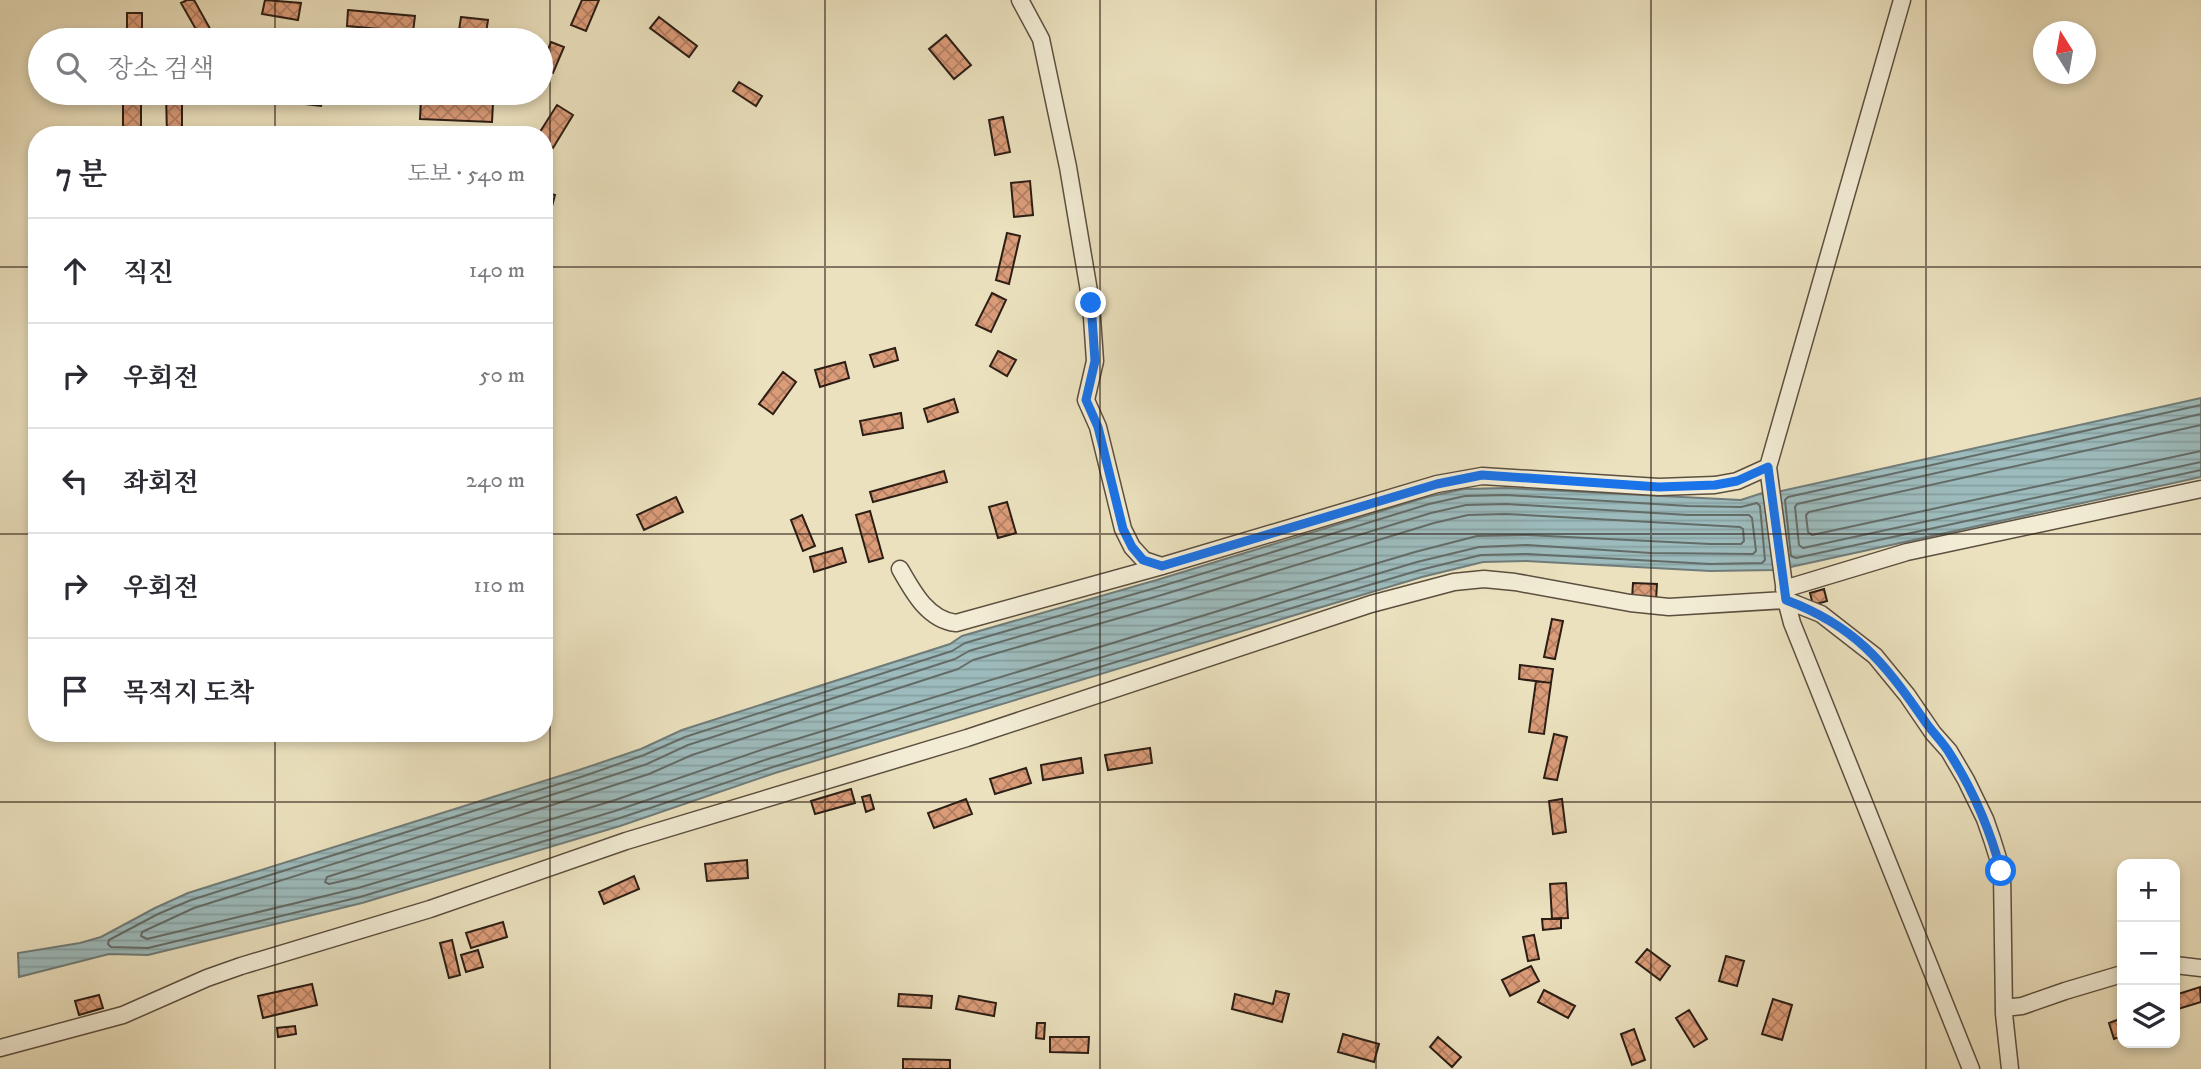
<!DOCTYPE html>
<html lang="ko">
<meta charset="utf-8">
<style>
:root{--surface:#fff;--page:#f2f2f3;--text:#2b2b33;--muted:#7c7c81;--line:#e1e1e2}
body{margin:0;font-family:"IM FELL DW Pica","Noto Serif KR",serif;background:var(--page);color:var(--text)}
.controls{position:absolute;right:21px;bottom:21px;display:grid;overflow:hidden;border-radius:14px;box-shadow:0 4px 10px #0003}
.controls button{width:63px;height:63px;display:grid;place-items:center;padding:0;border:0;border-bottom:2px solid var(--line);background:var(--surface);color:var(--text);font:35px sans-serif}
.compass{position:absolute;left:2033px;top:21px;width:63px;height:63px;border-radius:50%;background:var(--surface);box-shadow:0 4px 10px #0003;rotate:349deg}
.stop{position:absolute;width:21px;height:21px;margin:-16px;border:5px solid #1a73e8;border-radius:50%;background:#fff}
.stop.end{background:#1a73e8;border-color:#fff;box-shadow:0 2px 7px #0008}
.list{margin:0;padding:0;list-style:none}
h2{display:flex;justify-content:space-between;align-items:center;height:91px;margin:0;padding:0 28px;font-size:30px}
h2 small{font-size:23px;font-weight:400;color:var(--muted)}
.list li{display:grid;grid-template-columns:46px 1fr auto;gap:21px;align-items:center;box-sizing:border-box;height:105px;padding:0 28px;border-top:2px solid var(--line)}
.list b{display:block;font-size:26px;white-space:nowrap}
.list em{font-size:23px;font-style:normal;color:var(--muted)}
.icon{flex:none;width:38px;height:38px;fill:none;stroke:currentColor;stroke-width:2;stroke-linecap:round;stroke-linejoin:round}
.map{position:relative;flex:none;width:2201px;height:1069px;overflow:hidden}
.search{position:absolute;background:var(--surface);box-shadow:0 4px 10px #0003;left:28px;top:28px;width:525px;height:77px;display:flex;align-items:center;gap:18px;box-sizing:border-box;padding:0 24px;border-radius:38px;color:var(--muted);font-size:26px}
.panel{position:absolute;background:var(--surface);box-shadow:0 4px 10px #0003;left:28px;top:126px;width:525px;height:616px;border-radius:28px}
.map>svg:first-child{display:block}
.water{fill:url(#water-rules);stroke:#707c79;stroke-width:2}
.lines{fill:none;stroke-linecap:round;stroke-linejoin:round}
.shore{stroke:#646c68;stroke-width:2}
.building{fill:url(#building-cross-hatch);stroke:#2c1e15;stroke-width:2}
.street-casing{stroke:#5c4f3f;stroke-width:19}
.street{stroke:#f2ecd5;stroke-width:16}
.route{stroke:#1a73e8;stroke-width:9}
.grid{fill:none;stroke:#2c1e15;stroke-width:2;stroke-opacity:0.55}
</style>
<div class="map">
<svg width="2201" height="1069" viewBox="0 0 2201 1069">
<defs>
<pattern id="water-rules" width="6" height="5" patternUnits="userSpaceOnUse" patternTransform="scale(1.75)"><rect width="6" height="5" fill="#9dbbbc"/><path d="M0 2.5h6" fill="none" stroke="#87a0a1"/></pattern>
<pattern id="building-cross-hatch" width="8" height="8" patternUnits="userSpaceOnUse" patternTransform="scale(1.75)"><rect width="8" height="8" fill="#db9c79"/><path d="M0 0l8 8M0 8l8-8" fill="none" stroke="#b27f62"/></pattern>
</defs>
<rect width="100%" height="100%" fill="#ebe1be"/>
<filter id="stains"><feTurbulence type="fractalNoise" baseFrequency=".00286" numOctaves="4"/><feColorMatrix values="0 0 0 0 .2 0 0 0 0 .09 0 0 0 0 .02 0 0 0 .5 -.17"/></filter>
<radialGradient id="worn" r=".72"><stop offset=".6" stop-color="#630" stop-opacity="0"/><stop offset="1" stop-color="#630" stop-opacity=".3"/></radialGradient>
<path class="water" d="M2201 398V477L1786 568 1777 492Z
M1506 488 1741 500 1765 492 1774 570 1710 571 1526 561 1483 562 1422 577 1305 612 775 773 620 826 362 903 148 955 109 954 19 977 18 953 80 943 101 937 155 908 188 893 582 769 641 749 682 730 950 644 962 636 1160 579 1427 497 1464 489Z"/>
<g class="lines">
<path class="shore" d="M2201 405 1788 497 1785 500 1791 556 1796 558 2201 470
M2201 414 1797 504 1795 507 1799 545 1803 548 2201 462
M2201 425 1809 512 1806 515 1808 532 1812 535 2201 451
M1506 495 1688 506 1741 507 1757 503 1760 506 1765 560 1762 563 1710 564 1527 554 1481 555 1420 570 1302 605 773 767 617 819 360 897 148 948 111 947 108 944 109 940 158 914 191 900 584 776 644 755 685 737 952 651 965 643 1162 586 1429 504 1465 496Z
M1506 504 1688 515H1749L1752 518 1756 551 1753 554 1651 553 1527 545 1479 547 1417 562 1300 597 771 758 615 811 358 888 147 939 141 936 142 932 194 908 586 784 647 764 688 745 955 659 969 651 1165 594 1431 513 1466 505Z
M1506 514 1740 527 1743 529 1744 541 1741 544H1710L1527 535 1477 536 1415 552 1297 587 767 748 612 801 355 878 329 884 325 882 327 877 649 774 692 755 958 669 973 660 1168 604 1434 523 1468 515Z"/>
</g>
<path class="building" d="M187 0H194L213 34 202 40 181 3Z
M265 0 301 3 298 20 262 14Z
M582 0H599L586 31 571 25Z
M348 10 415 16 413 32 347 26Z
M127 13H142V40H127Z
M461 17 488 20 485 40 458 37Z
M659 17 697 46 689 57 650 28Z
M946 35 971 65 954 79 929 49Z
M551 42 564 47 553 73 541 67Z
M739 82 762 96 756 106 733 91Z
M166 93H182V135H167Z
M253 93H323L321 106 253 98Z
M421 99 493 103 492 122 420 119Z
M123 102H141V135H123Z
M557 105 573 115 553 148 544 143V135H538Z
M1003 117 1010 152 995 155 989 120Z
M1030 181 1033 215 1014 217 1011 183Z
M544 192 555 195 551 210 544 208Z
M1007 233 1020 236 1009 284 996 280Z
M992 293 1006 300 991 332 976 325Z
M895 348 898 360 874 367 870 355Z
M998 351 1016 360 1007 376 990 366Z
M845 362 849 378 820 387 815 370Z
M783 372 796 382 773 414 759 404Z
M954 399 958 412 928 422 924 409Z
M901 413 903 428 863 435 860 421Z
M944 471 947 482 873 502 870 492Z
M676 497 683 512 644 530 637 515Z
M1007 502 1016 533 998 538 989 507Z
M870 511 883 558 869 562 856 515Z
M802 515 815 546 803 551 791 520Z
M842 548 846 562 814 572 810 557Z
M1633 583 1657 584 1656 600 1632 599Z
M1824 589 1827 601 1813 605 1810 593Z
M1552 619 1563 621 1555 659 1544 657Z
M1520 665 1553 669 1551 683 1519 679Z
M1536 681 1551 683 1544 734 1529 732Z
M1554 734 1567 737 1557 780 1544 778Z
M1150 748 1152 763 1108 770 1105 755Z
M1081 758 1083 773 1043 780 1041 765Z
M1026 768 1031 783 995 794 990 779Z
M851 789 855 803 815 814 811 801Z
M870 795 874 809 866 812 862 797Z
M966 799 972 814 934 828 928 813Z
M1562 799 1566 832 1553 834 1549 801Z
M747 860 748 878 707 881 705 864Z
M634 876 639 889 604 904 599 892Z
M1566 883 1568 918 1552 919 1550 884Z
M1561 918V928L1543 930 1542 919Z
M503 922 507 937 471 948 466 933Z
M1534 935 1539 959 1528 961 1523 937Z
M452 940 460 975 449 978 440 943Z
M1647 949 1670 966 1660 980 1636 962Z
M478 950 483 967 466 972 461 955Z
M1726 956 1744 961 1737 986 1719 981Z
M1531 966 1539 981 1510 996 1502 980Z
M312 984 317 1005 263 1018 258 996Z
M2200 987 2201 1002 2175 1010V995Z
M1544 990 1575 1006 1568 1018 1538 1002Z
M1276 991 1289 994 1282 1022 1232 1009 1235 994 1273 1004Z
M899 994 932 996 931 1008 898 1006Z
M99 995 103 1008 79 1015 75 1001Z
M959 996 996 1003 994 1016 956 1009Z
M1773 999 1792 1005 1782 1040 1762 1034Z
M1689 1010 1707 1039 1694 1047 1676 1018Z
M2122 1018V1036L2114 1039 2109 1023Z
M1037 1023H1045L1044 1039 1036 1038Z
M295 1026 296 1034 278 1037 277 1028Z
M1634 1029 1645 1060 1632 1065 1621 1034Z
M1343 1034 1379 1044 1374 1062 1338 1052Z
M1050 1037H1089L1088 1053 1050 1052Z
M1438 1037 1461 1057 1452 1067 1430 1047Z
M903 1059 950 1060V1069H903Z"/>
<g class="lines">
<g class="street-casing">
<path id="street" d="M1020 0 1041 39 1068 167 1091 303 1095 361 1086 400 1098 427 1123 529 1132 547 1144 560 1162 566
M1902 0 1768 467 1786 600 1792 623 1971 1069
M900 569C913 592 928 620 956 623L1162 566 1437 484 1482 476 1659 487 1715 485 1737 481 1768 467
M1784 589 1907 552 2201 489
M2175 965 2201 968
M2004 1008 2022 1006 2065 991 2122 974
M0 1048 123 1015 207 978 241 966 430 909 626 841 967 738 1371 604 1454 582 1484 579 1515 582 1630 603 1669 607 1786 600 1821 614 1875 656 1907 695 1933 733 1949 751 1966 780 1985 819 1992 839 2002 871 2004 1014 2010 1069"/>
</g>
<use href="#street" class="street"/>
</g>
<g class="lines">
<path class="route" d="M1091 303 1095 361 1086 400 1098 427 1123 529 1132 547 1143 560 1162 566 1437 484 1482 475 1659 487 1715 485 1737 481 1768 467 1786 600C1855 626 1883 661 1924 720 1932 732 1943 742 1950 754 1973 790 1990 830 2001 871"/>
</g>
<path class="grid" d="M275 0V40M550 0V1069M825 0V1069M1100 0V1069M1376 0V1069M1651 0V1069M1926 0V1069M275 93V135M0 267H37M544 267H2201M0 534H37M544 534H2201M275 733V1069M0 802H2201"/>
<rect width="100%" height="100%" filter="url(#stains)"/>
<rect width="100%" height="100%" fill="url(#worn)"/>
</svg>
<div class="controls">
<button>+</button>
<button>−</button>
<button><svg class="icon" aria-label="layers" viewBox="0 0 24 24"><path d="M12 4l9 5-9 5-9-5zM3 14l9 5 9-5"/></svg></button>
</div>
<svg class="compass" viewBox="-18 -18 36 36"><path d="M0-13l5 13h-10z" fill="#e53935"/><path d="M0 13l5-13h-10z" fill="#7c7c81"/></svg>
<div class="stop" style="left:2001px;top:871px"></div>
<div class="stop end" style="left:1091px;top:303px"></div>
<div class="search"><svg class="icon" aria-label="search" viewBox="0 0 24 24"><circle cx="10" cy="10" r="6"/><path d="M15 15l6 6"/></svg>장소 검색</div>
<section class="panel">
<h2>7 분<small>도보 · 540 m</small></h2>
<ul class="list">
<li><svg class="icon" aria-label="ahead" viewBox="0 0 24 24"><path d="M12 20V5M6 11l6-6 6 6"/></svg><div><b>직진</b></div><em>140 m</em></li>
<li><svg class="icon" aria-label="right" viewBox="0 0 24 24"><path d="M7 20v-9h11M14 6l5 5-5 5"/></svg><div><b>우회전</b></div><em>50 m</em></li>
<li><svg class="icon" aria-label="left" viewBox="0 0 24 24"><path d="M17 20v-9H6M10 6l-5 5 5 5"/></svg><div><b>좌회전</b></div><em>240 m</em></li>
<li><svg class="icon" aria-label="right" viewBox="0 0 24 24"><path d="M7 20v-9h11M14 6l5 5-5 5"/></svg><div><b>우회전</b></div><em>110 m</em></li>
<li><svg class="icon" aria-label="arrive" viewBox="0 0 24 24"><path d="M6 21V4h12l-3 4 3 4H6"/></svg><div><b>목적지 도착</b></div></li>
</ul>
</section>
</div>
